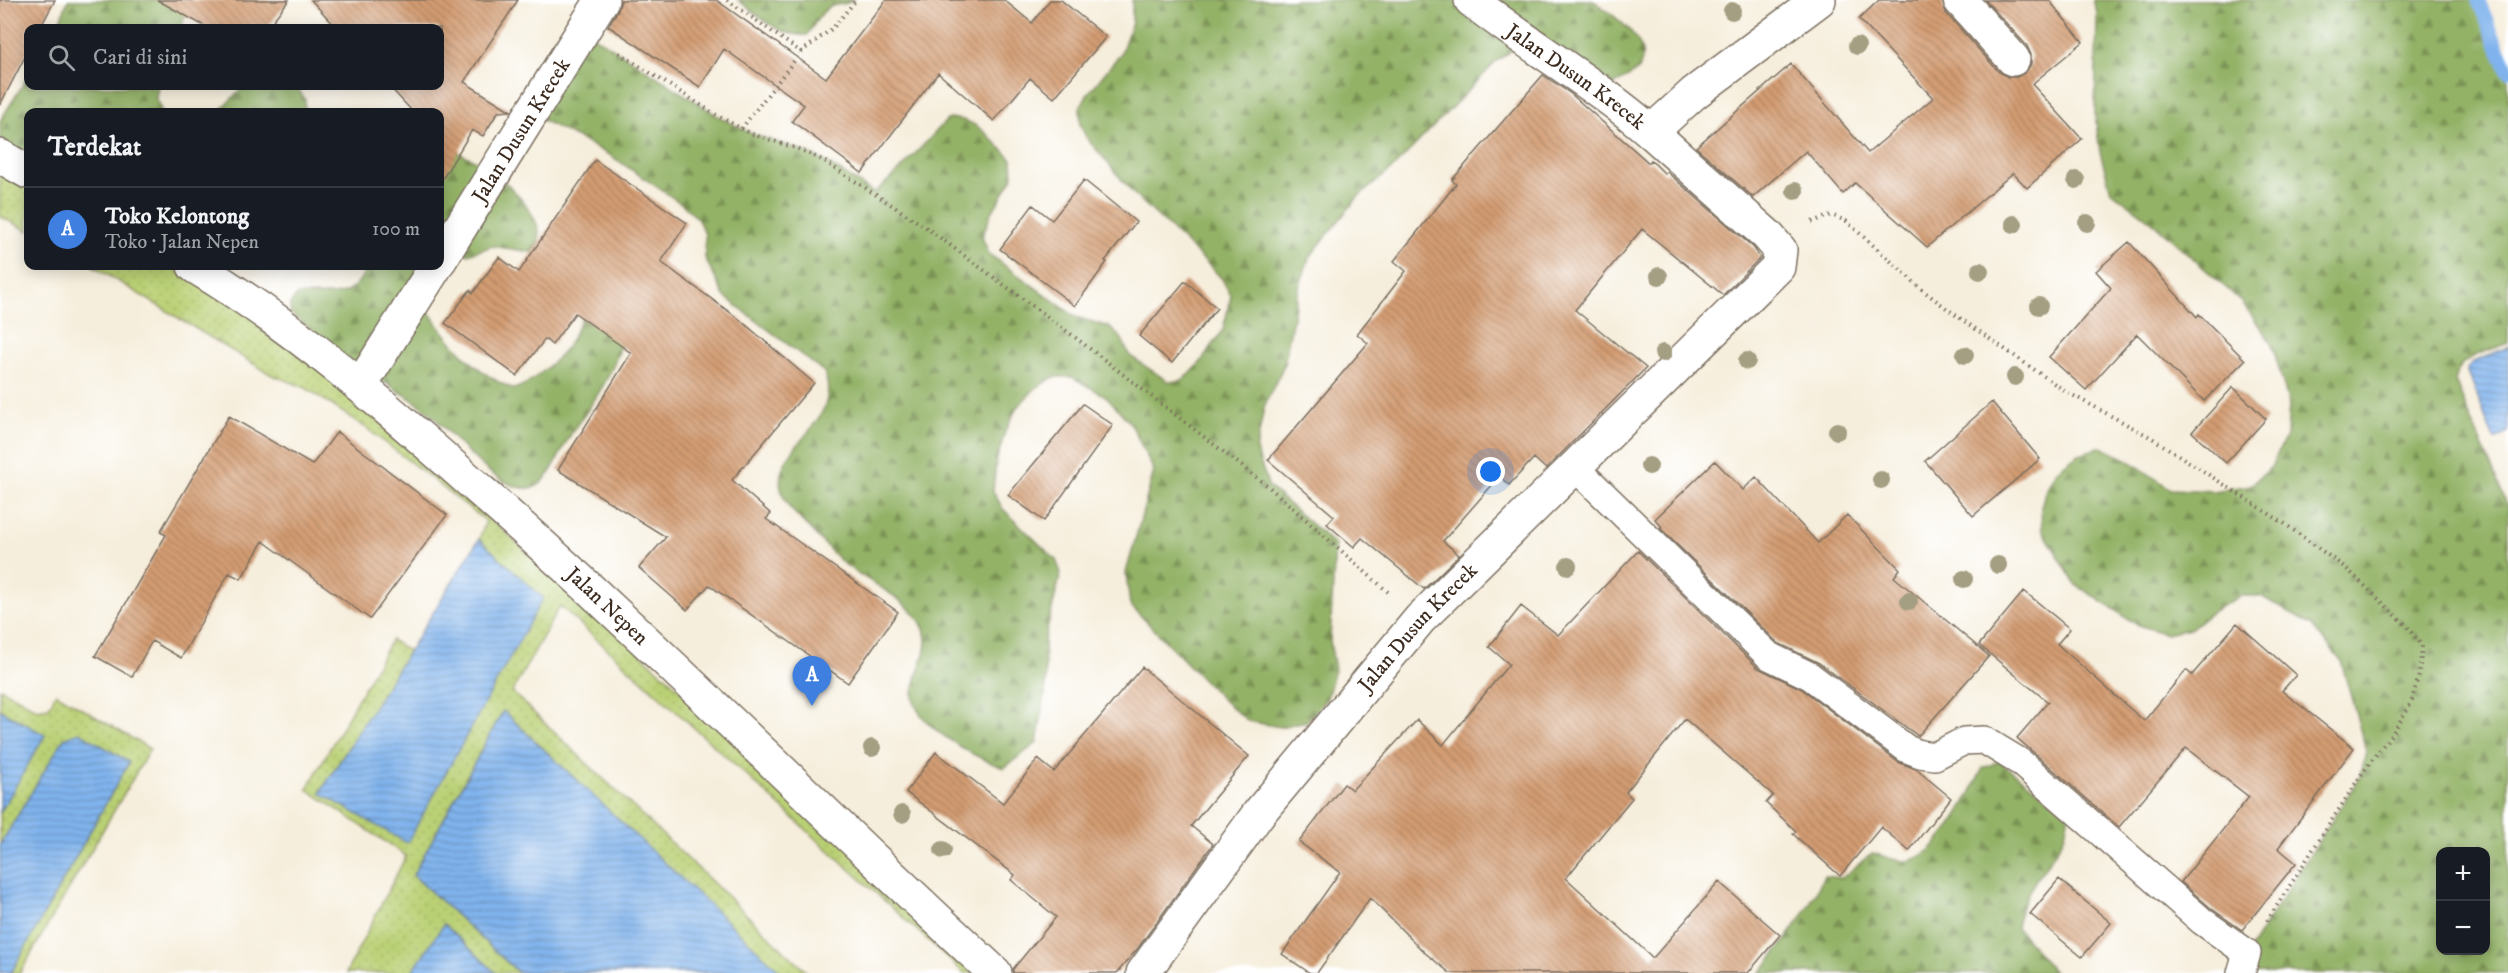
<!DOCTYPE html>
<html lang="id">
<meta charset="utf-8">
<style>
:root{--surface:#171b24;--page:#20242c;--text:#f1f3f6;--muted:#9ea1a6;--line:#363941;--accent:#d690ce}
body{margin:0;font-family:"IM FELL DW Pica",serif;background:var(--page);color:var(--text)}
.controls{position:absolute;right:18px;bottom:18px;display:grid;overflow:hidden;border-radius:12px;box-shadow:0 3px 15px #0003}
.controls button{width:54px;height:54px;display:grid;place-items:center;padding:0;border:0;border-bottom:2px solid var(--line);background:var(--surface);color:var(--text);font:30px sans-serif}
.you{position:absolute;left:1491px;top:472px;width:21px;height:21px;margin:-15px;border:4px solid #fff;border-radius:50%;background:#1a73e8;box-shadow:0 0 0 9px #1a73e833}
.badge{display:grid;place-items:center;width:39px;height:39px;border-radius:50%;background:var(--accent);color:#fff;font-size:20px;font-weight:700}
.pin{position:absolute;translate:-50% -50px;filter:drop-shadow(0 2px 3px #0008)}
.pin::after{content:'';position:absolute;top:32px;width:21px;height:18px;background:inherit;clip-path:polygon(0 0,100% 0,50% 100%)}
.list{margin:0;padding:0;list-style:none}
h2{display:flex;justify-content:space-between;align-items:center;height:78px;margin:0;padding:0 24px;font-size:26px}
h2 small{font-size:20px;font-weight:400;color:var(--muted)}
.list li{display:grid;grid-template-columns:39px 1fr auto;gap:18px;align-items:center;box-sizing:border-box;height:84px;padding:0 24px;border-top:2px solid var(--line)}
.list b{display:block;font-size:22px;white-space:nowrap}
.list p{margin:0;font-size:20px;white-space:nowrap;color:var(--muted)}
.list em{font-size:20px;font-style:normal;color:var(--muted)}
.icon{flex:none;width:33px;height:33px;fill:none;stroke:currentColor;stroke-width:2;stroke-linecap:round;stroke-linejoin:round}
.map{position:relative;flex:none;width:2508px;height:973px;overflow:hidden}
.search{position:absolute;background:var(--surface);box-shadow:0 3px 15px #0003;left:24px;top:24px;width:420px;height:66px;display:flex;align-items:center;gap:15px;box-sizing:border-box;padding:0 21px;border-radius:12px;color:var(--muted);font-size:22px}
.panel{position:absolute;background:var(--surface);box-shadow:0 3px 15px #0003;left:24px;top:108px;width:420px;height:162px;border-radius:12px}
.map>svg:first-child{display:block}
.grass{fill:url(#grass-dots);stroke:#7a7d49;stroke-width:1.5}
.forest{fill:url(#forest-firs);stroke:#676e42;stroke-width:1.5;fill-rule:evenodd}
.water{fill:url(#water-rules);stroke:#5e6e86;stroke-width:1.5}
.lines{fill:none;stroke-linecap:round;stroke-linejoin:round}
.stream{stroke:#80b3ed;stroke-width:14}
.building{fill:url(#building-back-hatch)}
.service-casing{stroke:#7c6f60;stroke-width:30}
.minor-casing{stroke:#7c6f60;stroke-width:36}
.path{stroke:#7c6f60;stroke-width:4;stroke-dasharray:1.5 4.5;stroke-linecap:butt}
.service{stroke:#fff;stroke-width:27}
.minor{stroke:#fff;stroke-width:33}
.tree{fill:#a49e82}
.labels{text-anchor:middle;stroke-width:4.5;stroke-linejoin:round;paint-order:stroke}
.street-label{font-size:21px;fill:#3b2a1e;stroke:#fff}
</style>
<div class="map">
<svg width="2508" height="973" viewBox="0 0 2508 973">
<defs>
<pattern id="grass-dots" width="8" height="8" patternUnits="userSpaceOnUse" patternTransform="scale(1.5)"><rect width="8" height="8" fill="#bad074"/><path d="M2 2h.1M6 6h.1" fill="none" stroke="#a1b364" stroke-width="1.8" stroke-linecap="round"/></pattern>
<pattern id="forest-firs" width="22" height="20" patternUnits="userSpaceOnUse" patternTransform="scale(1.5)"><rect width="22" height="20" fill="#93b266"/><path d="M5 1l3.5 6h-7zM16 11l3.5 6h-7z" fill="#799153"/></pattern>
<pattern id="water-rules" width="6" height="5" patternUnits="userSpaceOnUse" patternTransform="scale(1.5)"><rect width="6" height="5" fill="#80b3ed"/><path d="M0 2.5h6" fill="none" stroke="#6a92bf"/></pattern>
<pattern id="building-back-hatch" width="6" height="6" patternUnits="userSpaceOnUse" patternTransform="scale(1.5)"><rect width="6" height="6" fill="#d39c72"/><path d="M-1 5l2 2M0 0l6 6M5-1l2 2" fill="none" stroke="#ac7f5d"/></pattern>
</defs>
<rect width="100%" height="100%" fill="#fff"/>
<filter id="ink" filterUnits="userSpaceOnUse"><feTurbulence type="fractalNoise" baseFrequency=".0167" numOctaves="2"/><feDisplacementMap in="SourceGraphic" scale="12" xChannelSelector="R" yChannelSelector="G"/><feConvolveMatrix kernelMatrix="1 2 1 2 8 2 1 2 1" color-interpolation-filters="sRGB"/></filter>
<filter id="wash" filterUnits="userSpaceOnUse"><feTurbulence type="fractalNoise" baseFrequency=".008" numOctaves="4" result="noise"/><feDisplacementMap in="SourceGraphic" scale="24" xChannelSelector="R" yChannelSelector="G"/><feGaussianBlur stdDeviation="1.35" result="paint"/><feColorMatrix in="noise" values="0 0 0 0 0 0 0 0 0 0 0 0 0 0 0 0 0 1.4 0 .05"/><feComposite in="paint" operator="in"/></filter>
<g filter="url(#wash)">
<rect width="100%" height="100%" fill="#f6eedc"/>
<path class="grass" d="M0 156 28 172V231L0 216Z
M93 266H194L230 287 998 973H964L560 606 512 692 808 973H780L503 711 413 875 519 973H496L444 925 411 973H346L406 856 307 789 391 640 409 651 320 793 543 598 479 539 486 521 365 427 306 388 272 375Z
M0 688 37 709 49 707 56 693 150 749 20 973H11L129 762 0 845V813L45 735 0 710Z"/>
<path class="forest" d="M68 0H190L181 28H57Z
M738 0H853C845 6 838 3 829 7 820 12 813 27 807 35 779 37 759 16 738 0Z
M1132 0H1593C1610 14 1657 42 1638 69 1634 75 1621 80 1614 85L1515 48 1496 62 1393 168 1357 198 1309 258 1298 291 1284 365 1264 407 1256 450 1269 487 1335 545 1330 641 1335 670 1327 698 1307 721 1280 727 1248 721 1225 702 1130 605 1126 573 1154 471 1131 424 1107 397 1072 377H1054L1037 387 1017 407 1005 432 996 462 993 491 1003 509 1056 560 1061 573 1044 641 1046 687 1037 743 1004 768C979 759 911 725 913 693 915 669 935 646 921 623 906 597 865 581 842 562 830 551 819 538 807 526 797 516 784 504 781 489 772 445 845 424 824 372L724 296 705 258V234L697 218 682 204 608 154 531 114 583 29 718 116 752 134 801 150 824 161 874 193 901 169 947 120C972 112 995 143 1012 159L1013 177 991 214 982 237 989 254 1076 317 1109 327 1122 339 1129 355 1169 382 1183 380 1201 362 1223 330 1231 296 1222 279 1206 262 1133 193 1086 137 1080 124V108L1087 95 1121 53 1132 22Z
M2093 0H2478L2508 71V343L2474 356 2460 365 2455 381 2508 507V973H2241L2247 953 2361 775 2366 751 2341 661 2312 626 2261 596H2240L2213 611 2190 629 2166 634 2136 624 2075 584 2042 529 2041 507 2045 492 2056 471 2077 455 2101 447 2128 460 2171 489 2214 491 2251 485 2271 467 2287 434 2289 404 2272 344 2242 302 2151 221 2111 191 2100 152 2095 115 2097 13ZM2440 852H2486V950H2440Z
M28 76V86H158L156 99 162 112H28V161L0 140V121Z
M244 86H296L305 99V112H219Z
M440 143C453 151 468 156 482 164 502 176 560 229 531 252L493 246 468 254 440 241Z
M367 266H418L414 291C440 329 469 372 514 389 531 384 562 357 571 340 577 329 582 317 589 306L624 330C619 367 594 401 573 431 562 445 550 486 531 488 492 492 448 426 420 405 401 391 379 380 359 366 335 349 313 331 290 313V304L297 295C330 293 352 304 367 266Z
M1999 761 2069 814C2067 823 2066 834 2062 841 2044 873 2022 889 2017 928L2055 973H1760C1785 942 1807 913 1824 876L1842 878 1872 853C1882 855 1895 861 1904 861 1939 861 1969 795 1983 768Z"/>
<path class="water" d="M2508 347V433L2494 440 2467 369 2473 362Z
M479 539 543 598 407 843 320 793Z
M0 710 45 735 0 813Z
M503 711 781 972 780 973H519L413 875Z
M79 732 129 762 11 973H0V845L64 738Z
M444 924 496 973H411Z"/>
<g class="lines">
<path class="stream" d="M2478 0 2508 71"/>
</g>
<g id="blocks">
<path class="building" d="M0 0H55L40 28H28V51L0 105Z
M157 0H289L267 28H208Z
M311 0H518L464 82 511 111 498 112 483 136 472 130 440 183V112H413L389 86H440V28H337Z
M621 0H716L826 78 886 0H1004L1032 23 1050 0H1061L1106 37 1054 98 1030 78 994 121 938 73 862 173 792 121 804 105 724 49 700 87 608 26 618 10Z
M1879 0H1942L1946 13 1999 72 2008 77H2017L2026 72 2031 64V55L2027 46 1985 0H2049L2083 42 2032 84 2082 139 2027 188 2013 173 1927 247 1855 183 1843 194 1806 151 1753 197 1696 147 1791 64 1868 153 1933 98 1859 19Z
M1543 75 1571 94 1649 163 1651 160 1665 174 1667 172 1754 248 1760 258 1723 295 1642 229 1575 310 1646 368 1546 469 1534 458 1509 485 1500 476 1443 541 1459 555 1424 589 1362 538 1354 547 1327 524 1334 516 1268 460 1368 343 1357 334 1406 271 1394 261 1456 184 1452 180Z
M595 160 687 223 661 262 739 319 814 383 732 480 771 514 766 519 898 612 848 683 709 585 687 610 639 568 666 537 558 470 631 353 575 313 552 345 545 339 517 376 445 323 470 290 473 293 499 257 519 272Z
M1084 180 1136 222 1105 261 1107 262 1075 306 1000 249 1033 205 1052 220Z
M2129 242 2197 317 2199 314 2245 360 2204 401 2137 334 2086 390 2049 357 2111 288 2096 271Z
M1185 281 1217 308 1172 363 1139 336Z
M2233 387 2266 419 2226 463 2192 432Z
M1992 402 2040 459 1973 516 1925 461Z
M1083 404 1113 425 1044 521 1008 495Z
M229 416 312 465 337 432 447 515 370 619 263 541 241 579 229 573 181 658 152 641 132 677 95 656 166 535 160 532Z
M1715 461 1743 490 1756 477 1818 543 1847 515 1900 569 1894 577 1989 656 1918 736 1819 663 1778 643 1660 528 1662 527 1655 519Z
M1638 551 1758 668 1802 689 1898 762 1916 769 1951 798 1909 851 1881 827 1840 876 1793 834 1796 831 1766 803 1773 795 1685 719 1626 792 1632 798 1566 878 1653 958 1719 882 1780 935 1748 973H1450L1424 952 1370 898 1317 973H1310L1282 954 1340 872 1299 842 1344 784 1352 790 1417 720 1443 745 1509 664 1489 647 1521 606 1558 635Z
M2024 591 2070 629 2057 644 2144 721 2186 670 2192 675 2237 623 2296 675 2282 691 2354 748 2278 848 2296 863 2242 930 2212 909 2181 882 2249 797 2186 748 2119 827 2017 738 2048 702 1979 645Z
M1142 667 1249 756 1191 826 1213 844 1138 948 1117 973H1013V969L1056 917 1011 880 1015 875 906 792 936 752 1003 803 1038 759 1054 772Z
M2059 879 2111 923 2082 957 2030 914Z"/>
</g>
</g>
<g filter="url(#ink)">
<use href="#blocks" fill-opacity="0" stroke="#7c6f60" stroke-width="1.5"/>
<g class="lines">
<g class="service-casing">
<path id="service" d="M1575 467 1769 656 1810 676 1907 749 1920 754 1935 756 1964 741 1984 740 2020 762 2202 921 2247 953 2241 973"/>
</g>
<g class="minor-casing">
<g id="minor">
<path id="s1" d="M1471 0C1529 46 1595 83 1651 132"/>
<path d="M1960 0 2013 59"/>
<path d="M0 156 28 172"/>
<path id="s2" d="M440 260 602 0"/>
<path id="s3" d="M194 266C296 327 385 406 473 484 653 641 820 812 995 973"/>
<path d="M361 385 436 266"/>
<path id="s4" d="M1143 973 1259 813 1420 619 1778 267 1780 250 1767 235 1651 132 1694 93 1819 0"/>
</g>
</g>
<path class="path" d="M727 0 801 52 741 129
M801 52 833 28 856 0
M619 53 718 116 752 134 801 150 824 161 924 226 1076 338 1269 487 1388 592
M1812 222 1831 215 1846 221 1925 292 1957 316 2065 391 2152 438 2285 524 2347 569 2406 625 2422 646 2419 675 2411 703 2396 728 2361 775 2267 921"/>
<use href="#service" class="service"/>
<use href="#minor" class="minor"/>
</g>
<g class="tree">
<circle cx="1732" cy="11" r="9"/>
<circle cx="1857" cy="46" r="9"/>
<circle cx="2076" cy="180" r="9"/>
<circle cx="1795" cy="191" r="9"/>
<circle cx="2087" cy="223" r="9"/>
<circle cx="2014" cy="224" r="9"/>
<circle cx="1980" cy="271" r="9"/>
<circle cx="1659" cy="276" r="9"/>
<circle cx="2039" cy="306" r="9"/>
<circle cx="1663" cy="353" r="9"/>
<circle cx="1965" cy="355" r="9"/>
<circle cx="1747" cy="361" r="9"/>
<circle cx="2015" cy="377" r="9"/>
<circle cx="1837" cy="431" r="9"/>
<circle cx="1649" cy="466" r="9"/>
<circle cx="1881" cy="480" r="9"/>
<circle cx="1998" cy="565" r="9"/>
<circle cx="1568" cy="566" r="9"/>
<circle cx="1964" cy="579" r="9"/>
<circle cx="1909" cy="601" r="9"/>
<circle cx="872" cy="748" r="9"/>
<circle cx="902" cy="814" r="9"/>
<circle cx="943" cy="850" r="9"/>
</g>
</g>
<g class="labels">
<g class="street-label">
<text dy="7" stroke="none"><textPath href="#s1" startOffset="130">Jalan Dusun Krecek</textPath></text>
<text dy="7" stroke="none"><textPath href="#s2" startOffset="153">Jalan Dusun Krecek</textPath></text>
<text dy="7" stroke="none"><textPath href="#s3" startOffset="536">Jalan Nepen</textPath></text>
<text dy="7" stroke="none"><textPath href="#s4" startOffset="442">Jalan Dusun Krecek</textPath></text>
</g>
</g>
</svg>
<div class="controls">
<button>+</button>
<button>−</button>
</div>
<div class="you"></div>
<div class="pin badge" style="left:812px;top:706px;background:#3f7fe0">A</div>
<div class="search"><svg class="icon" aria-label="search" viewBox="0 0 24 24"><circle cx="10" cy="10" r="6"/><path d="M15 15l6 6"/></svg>Cari di sini</div>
<section class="panel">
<h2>Terdekat<small></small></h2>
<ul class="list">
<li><span class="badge" style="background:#3f7fe0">A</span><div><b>Toko Kelontong</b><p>Toko · Jalan Nepen</p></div><em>100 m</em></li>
</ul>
</section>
</div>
